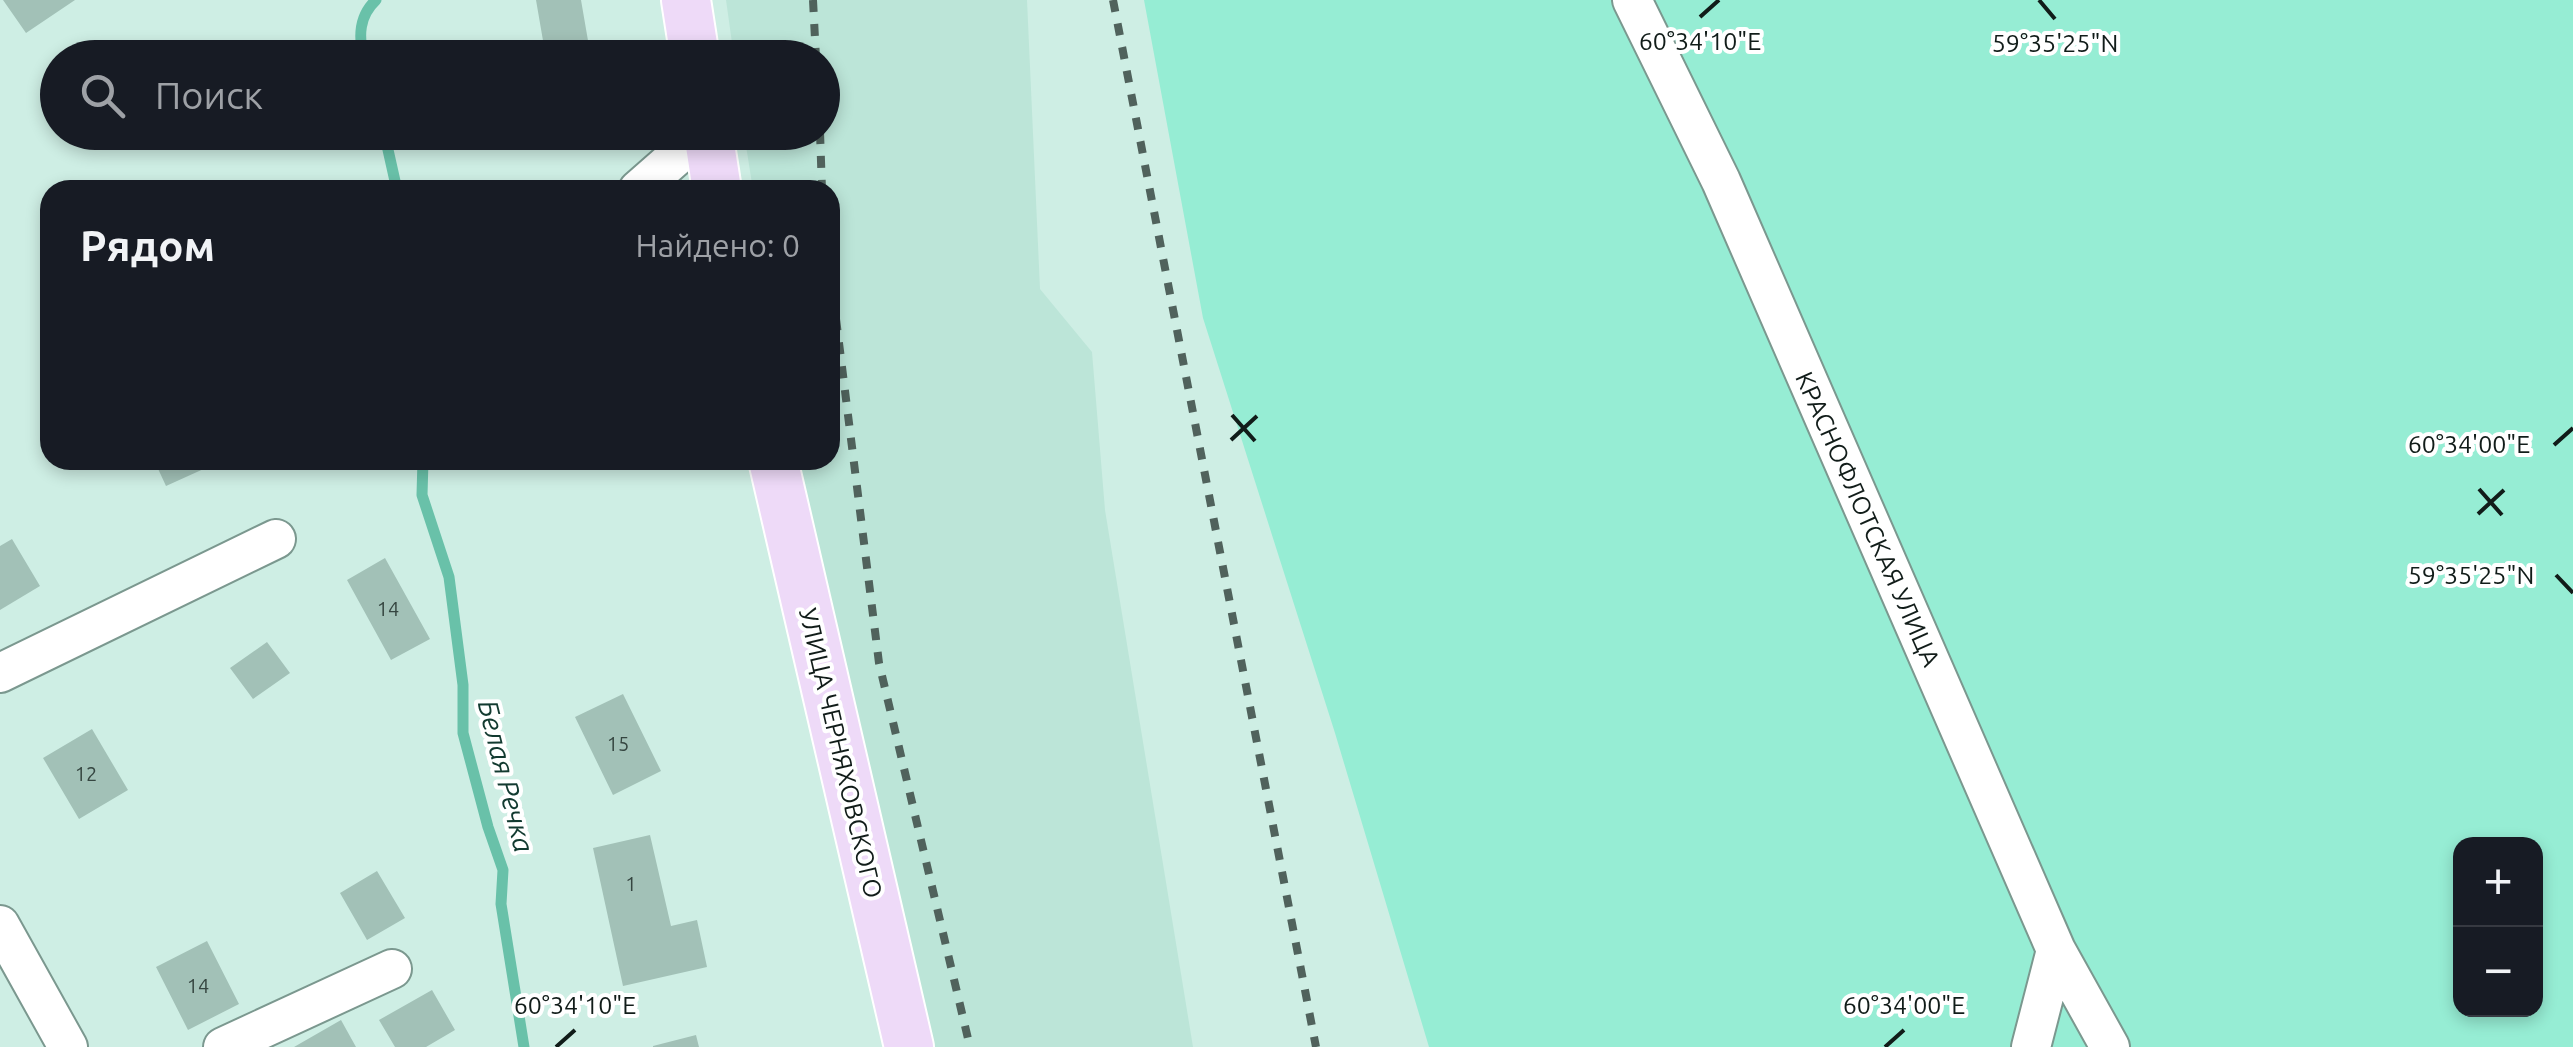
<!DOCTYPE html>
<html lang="ru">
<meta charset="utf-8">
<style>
:root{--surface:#171b24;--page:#20242c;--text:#f1f3f6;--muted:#9ea1a6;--line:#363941}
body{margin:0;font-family:Ubuntu,sans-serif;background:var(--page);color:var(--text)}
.controls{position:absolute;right:30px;bottom:30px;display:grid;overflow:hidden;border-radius:20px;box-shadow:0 5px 15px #0003}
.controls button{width:90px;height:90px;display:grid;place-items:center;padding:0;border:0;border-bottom:2px solid var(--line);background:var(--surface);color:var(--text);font:50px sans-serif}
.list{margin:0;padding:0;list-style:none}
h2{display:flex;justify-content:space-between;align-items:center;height:130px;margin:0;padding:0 40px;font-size:42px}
h2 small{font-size:32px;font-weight:400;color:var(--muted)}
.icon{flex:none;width:55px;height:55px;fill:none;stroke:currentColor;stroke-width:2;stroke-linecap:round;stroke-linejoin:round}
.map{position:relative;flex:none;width:2573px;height:1047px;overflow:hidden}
.search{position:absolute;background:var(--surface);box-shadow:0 5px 15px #0003;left:40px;top:40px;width:800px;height:110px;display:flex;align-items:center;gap:25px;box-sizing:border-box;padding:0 35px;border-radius:55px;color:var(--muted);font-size:38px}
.panel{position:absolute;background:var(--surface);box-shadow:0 5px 15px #0003;left:40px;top:180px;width:800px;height:290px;border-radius:30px}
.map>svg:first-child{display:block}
.built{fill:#bce5d8}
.green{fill:#96edd4;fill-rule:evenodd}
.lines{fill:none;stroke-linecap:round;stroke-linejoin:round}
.stream{stroke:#69c1a9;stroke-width:11}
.building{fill:#a2c1b7}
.minor-casing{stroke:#7b988f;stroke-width:42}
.major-casing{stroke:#fff;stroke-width:52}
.minor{stroke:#fff;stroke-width:38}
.major{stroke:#eedaf8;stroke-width:48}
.rail{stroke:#50625c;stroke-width:8;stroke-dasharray:12 12;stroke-linecap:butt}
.ticks{fill:none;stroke:#111c19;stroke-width:4}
.labels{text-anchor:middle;stroke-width:8;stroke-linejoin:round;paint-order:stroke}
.number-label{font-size:20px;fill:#354540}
.street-label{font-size:25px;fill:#111c19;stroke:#fff}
.water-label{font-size:28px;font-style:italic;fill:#123a30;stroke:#fff}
.ticks-label{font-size:25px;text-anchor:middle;fill:#111c19;stroke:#fff;stroke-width:8;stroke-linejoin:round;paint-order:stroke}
</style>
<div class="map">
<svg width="2573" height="1047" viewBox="0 0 2573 1047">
<rect width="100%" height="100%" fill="#ceeee4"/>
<path class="built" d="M726 0H1027L1040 289 1092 352 1105 510 1193 1047H934L819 575 798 460H830V190H753L744 133 822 132V58L734 57Z"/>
<path class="green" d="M1144 0H2573V1047H1429L1335 733 1203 318ZM2460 844H2536V1010H2460Z"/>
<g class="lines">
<path class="stream" d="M364 58C358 36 359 16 376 0
M384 132 397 190
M423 460 422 495 449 577 463 685V733L488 827 503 870 501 904 524 1047"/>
</g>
<path class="building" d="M3 0H75L26 33Z
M536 0H581L591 58H546Z
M154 460H204L208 467 166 486Z
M12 539 40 586 0 610V546Z
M385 558 430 639 391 660 347 580Z
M267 642 290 673 253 699 230 668Z
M623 694 661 771 613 795 575 717Z
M92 729 128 790 79 819 43 758Z
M650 835 671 926 697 920 707 967 623 986 593 848Z
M377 871 405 918 367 940 340 893Z
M207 941 239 1004 188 1030 156 967Z
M432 990 455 1030 426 1047H395L379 1020Z
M341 1020 356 1047H294Z
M696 1035 699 1047H653V1046Z"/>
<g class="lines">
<g class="minor-casing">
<path id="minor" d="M1632 0 1721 181 2056 950 2031 1047
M638 190 704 132
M0 673 276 539
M0 925 68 1047
M2056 950 2110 1047
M223 1047 392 969"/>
</g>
<g class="major-casing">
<path id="major" d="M686 0 695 58
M708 132 717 190
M773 460 909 1047"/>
</g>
<use href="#minor" class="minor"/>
<use href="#major" class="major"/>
<path class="rail" d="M813 0 816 58
M1113 0 1316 1047
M820 132 822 190
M830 271 879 663 970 1047"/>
</g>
<path class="ticks" d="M2039 0 2055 19M1700 17 1719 0M1232 415 1255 441M1231 440 1257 416M2554 445 2573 428M2479 489 2502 515M2478 514 2504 490M2556 575 2573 593M556 1047 575 1030M1885 1047 1904 1030"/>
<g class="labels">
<g class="number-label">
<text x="388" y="616">14</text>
<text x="618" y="751">15</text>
<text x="86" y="781">12</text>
<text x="631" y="891">1</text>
<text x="198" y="993">14</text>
</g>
<g class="street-label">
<text transform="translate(1868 519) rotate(66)" y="9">КРАСНОФЛОТСКАЯ УЛИЦА</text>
<text transform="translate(841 753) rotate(77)" y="9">УЛИЦА ЧЕРНЯХОВСКОГО</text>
</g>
<g class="water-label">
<text transform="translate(506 776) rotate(76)" y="10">Белая Речка</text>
</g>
</g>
<g class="ticks-label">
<text x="1700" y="50">60°34'10"E</text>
<text x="2055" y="52">59°35'25"N</text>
<text x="2469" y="453">60°34'00"E</text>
<text x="2471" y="584">59°35'25"N</text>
<text x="575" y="1014">60°34'10"E</text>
<text x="1904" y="1014">60°34'00"E</text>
</g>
</svg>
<div class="controls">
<button>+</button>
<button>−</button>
</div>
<div class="search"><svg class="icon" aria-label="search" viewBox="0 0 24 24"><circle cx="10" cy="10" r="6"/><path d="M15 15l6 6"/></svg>Поиск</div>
<section class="panel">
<h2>Рядом<small>Найдено: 0</small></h2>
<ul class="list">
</ul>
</section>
</div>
